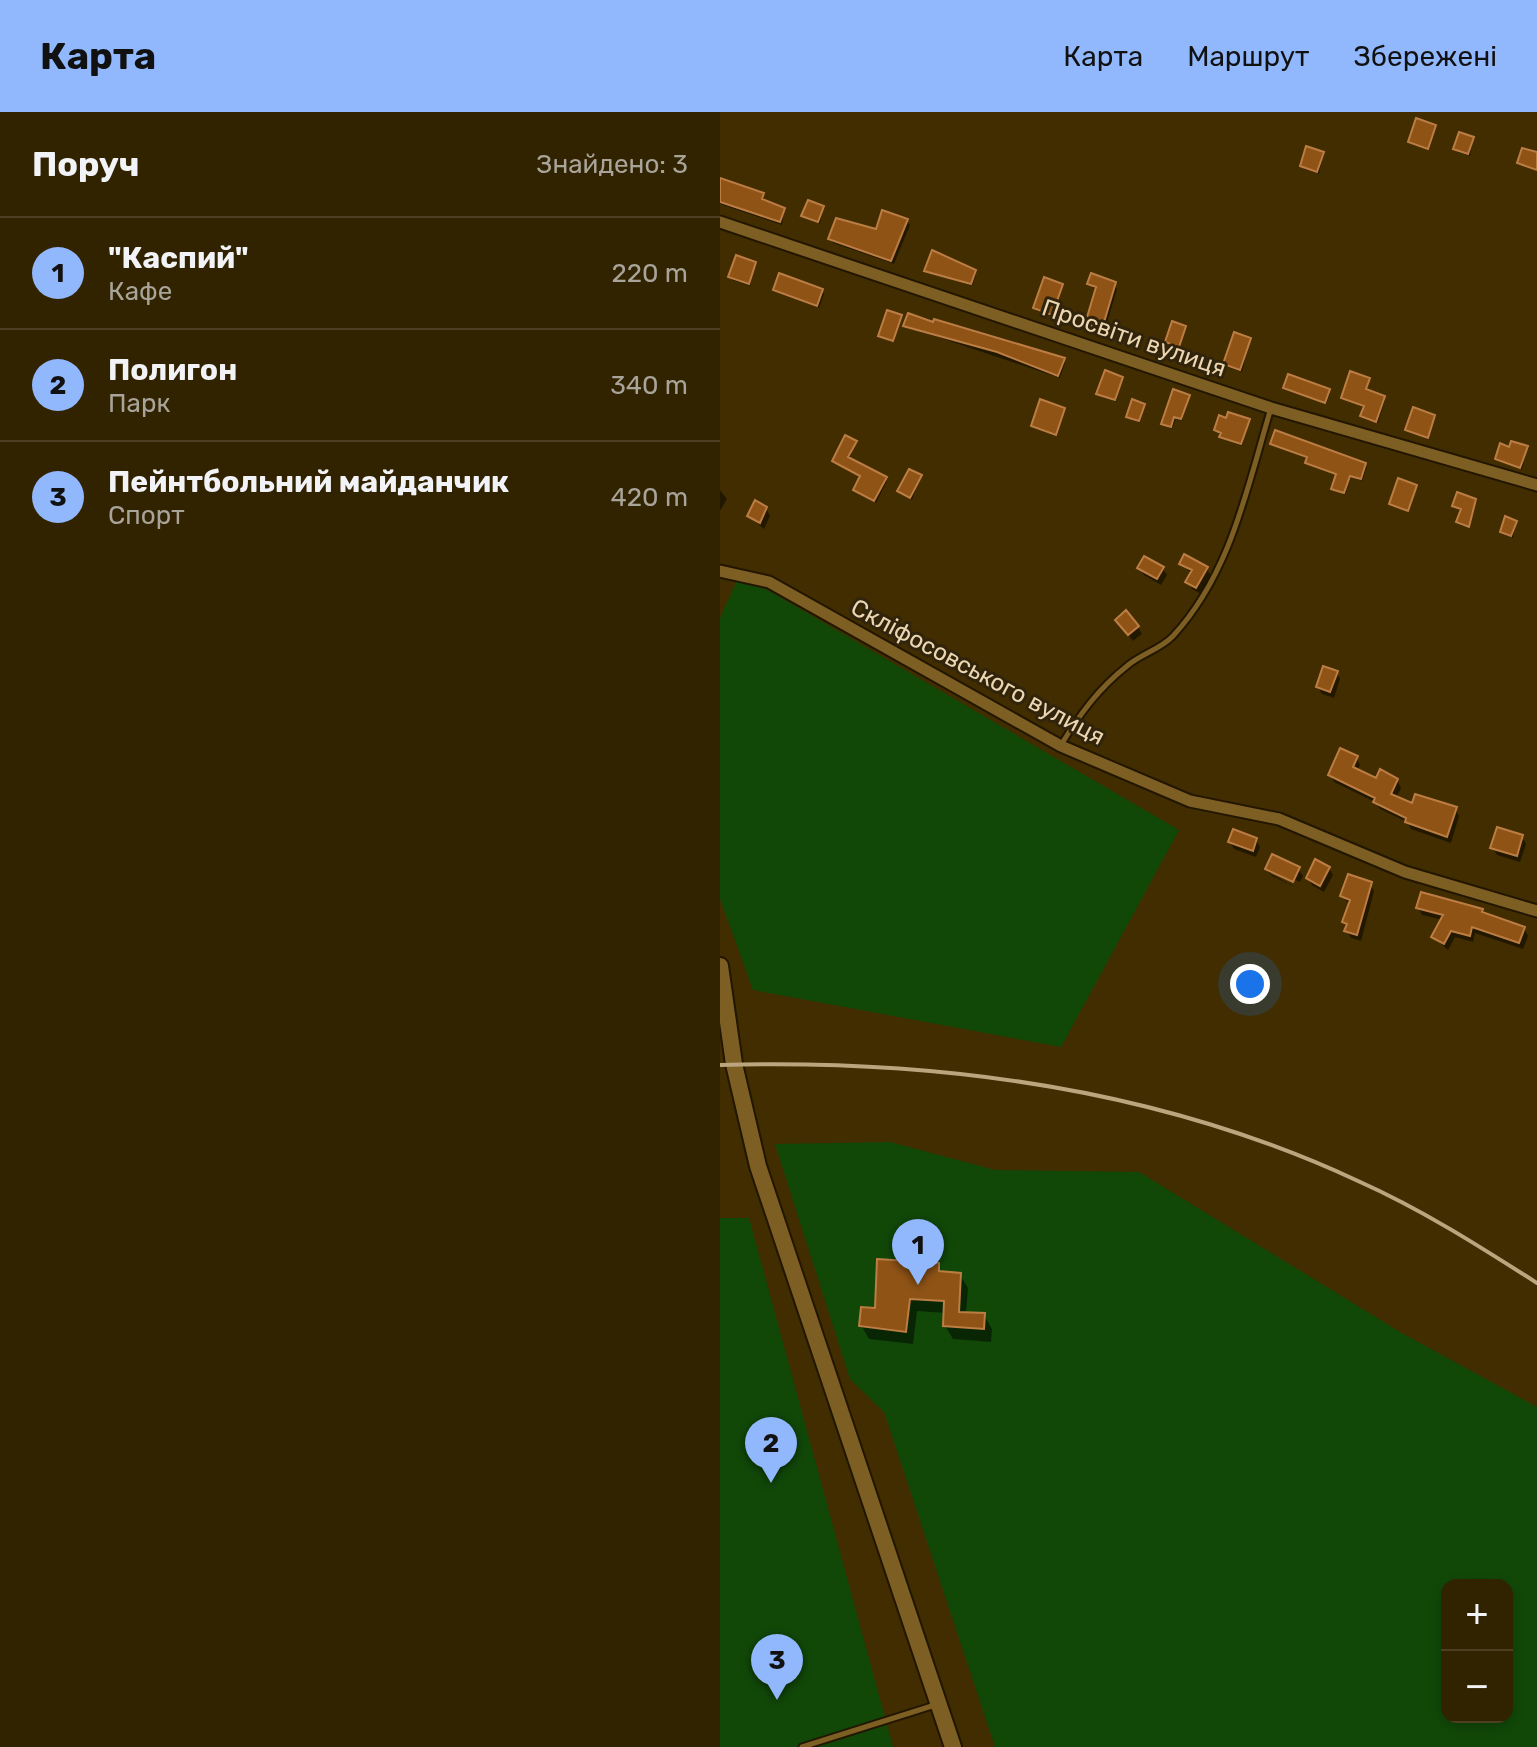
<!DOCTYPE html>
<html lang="uk">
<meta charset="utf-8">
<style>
:root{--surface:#312200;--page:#392a0a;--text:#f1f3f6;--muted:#a8a499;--line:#4c3f22;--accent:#91b8fd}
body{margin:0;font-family:Rubik,sans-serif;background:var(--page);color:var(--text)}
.controls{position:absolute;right:24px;bottom:24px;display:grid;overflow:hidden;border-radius:16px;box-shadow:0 4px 12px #0003}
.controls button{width:72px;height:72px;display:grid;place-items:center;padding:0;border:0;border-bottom:2px solid var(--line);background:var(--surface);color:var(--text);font:40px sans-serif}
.you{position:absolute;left:530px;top:872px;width:28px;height:28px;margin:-20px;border:6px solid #fff;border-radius:50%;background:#1a73e8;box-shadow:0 0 0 12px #1a73e833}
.badge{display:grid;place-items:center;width:52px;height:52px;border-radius:50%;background:var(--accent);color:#111;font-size:26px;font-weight:700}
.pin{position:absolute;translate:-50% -66px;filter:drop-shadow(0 2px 4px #0008)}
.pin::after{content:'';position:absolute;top:42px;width:28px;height:24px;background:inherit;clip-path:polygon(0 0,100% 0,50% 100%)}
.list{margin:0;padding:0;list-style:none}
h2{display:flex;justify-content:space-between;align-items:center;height:104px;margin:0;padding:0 32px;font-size:34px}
h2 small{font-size:26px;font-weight:400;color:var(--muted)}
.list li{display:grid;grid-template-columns:52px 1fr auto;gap:24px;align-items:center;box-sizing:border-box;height:112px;padding:0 32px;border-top:2px solid var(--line)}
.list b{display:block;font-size:30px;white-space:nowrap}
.list p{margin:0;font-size:26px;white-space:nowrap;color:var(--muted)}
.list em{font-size:26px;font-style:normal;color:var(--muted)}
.map{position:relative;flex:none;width:817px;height:1635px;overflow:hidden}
header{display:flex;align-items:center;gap:48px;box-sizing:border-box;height:112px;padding:0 40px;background:var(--accent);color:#111}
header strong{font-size:38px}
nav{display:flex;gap:44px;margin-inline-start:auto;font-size:28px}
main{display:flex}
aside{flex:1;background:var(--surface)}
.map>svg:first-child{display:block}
.green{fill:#114808;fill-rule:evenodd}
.shadow{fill:#0007}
.building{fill:#8f5315;stroke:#bc7d44;stroke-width:2}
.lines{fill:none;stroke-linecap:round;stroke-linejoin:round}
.lane-casing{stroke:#221600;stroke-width:9}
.street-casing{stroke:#221600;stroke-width:15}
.secondary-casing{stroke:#221600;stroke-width:20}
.lane{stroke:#7d5f24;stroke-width:5}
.street{stroke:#7d5f24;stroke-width:11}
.secondary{stroke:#7d5f24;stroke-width:16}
.rail{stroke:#baa57e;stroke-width:4}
.labels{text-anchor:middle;stroke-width:6;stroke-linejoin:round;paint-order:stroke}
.street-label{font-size:24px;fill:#ebd6b1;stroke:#31240c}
</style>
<header>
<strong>Карта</strong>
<nav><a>Карта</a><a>Маршрут</a><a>Збережені</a></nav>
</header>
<main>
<aside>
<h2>Поруч<small>Знайдено: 3</small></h2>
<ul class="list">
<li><span class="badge">1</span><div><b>&quot;Каспий&quot;</b><p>Кафе</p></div><em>220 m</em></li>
<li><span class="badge">2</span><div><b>Полигон</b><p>Парк</p></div><em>340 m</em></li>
<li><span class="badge">3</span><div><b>Пейнтбольний майданчик</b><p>Спорт</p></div><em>420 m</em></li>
</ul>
</aside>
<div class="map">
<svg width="817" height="1635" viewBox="0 0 817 1635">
<rect width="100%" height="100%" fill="#412d00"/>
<path class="green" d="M20 462 459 718 341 935 33 878 0 787V506Z
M170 1030 275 1058 419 1060 680 1220 817 1295V1635H275L164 1300 130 1267 55 1032ZM727 1473H787V1605H727Z
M0 1106H29L173 1635H0Z"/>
<path class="shadow" d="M715 15 709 38 692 32 690 30Z
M753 26 750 44 737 40 735 37Z
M603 42 599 62 584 57 582 54Z
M0 68 43 82 44 90 64 97 62 113 0 92Z
M103 95 100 112 84 104Z
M187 109 190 113 174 152 113 131 110 127 157 119Z
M35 152 30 174 12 168 10 165Z
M206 159 255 160 256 163 252 174Z
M394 171 397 177 384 221 370 216 367 211 377 179 369 172Z
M342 173 334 205 317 199 315 196Z
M55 178 102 179 104 182 99 196Z
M180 205 174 230 162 226 160 223Z
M185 214 343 248 345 251 340 266Z
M465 215 460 237 449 233 447 230Z
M530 228 522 260 507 255 505 252Z
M402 266 396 290 380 284 379 281Z
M649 268 647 280 665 288 658 311 644 307 645 296 623 286Z
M565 276 608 279 610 282 606 292Z
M468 285 462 309 456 307 452 317 445 314 443 311Z
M423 294 420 311 410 307 408 304Z
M344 298 337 324 314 316 313 313Z
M714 305 709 328 687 318Z
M528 309 522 334 503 327 496 318Z
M135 330 129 348 167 369 156 391 135 378 142 365 114 349Z
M552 332 645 352 647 355 642 369 631 365 625 383 613 376 618 363 589 353V347Z
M807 336 802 358 777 347Z
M200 365 192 388 181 382 179 379Z
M0 378 7 387 0 399Z
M755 389 750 416 740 413 743 398 734 393Z
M46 396 50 404 44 417 29 404Z
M795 410 793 426 783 422 782 420Z
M461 451 487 457 491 464 481 482 472 477 468 470 472 462Z
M420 456H442L447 463 441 473 424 463Z
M397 509 418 515 422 522 413 529Z
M616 560 620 567 614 586 602 582 598 575Z
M636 646 640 653 637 659 656 669 677 668 681 676 676 686 693 694 735 697 739 704 731 731 691 717 687 710 660 697 655 690 614 670 610 663Z
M802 725 806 732 800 750 777 743 773 736Z
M536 728 540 735 536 745 514 737 510 730Z
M609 756 613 763 604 780 592 773 588 766Z
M547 757H578L583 764 580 770 551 757V762L577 776 552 764Z
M650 772 654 779 641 829 631 826 627 819 625 810 630 793 622 784Z
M698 795 762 799 764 803 804 816 808 824 803 837 755 821 753 830 735 825 728 838 713 825 723 808 702 803Z
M218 1153 223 1162 240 1163 248 1176 246 1202 264 1203 272 1217 271 1230 233 1227 225 1214 226 1201 197 1199 193 1232 149 1227 141 1213Z"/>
<path class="building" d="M696 6 716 13 708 37 688 30Z
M739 20 754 25 748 42 733 37Z
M586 34 604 40 597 60 580 54Z
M802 36 817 40V58L797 51Z
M0 66 44 81 42 87 65 96 60 110 0 90Z
M88 88 104 94 98 110 81 104Z
M162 98 188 107 171 149 108 127 116 106 156 117Z
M212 138 256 158 251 172 204 159Z
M16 143 36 150 29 172 8 165Z
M59 161 103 177 97 194 53 178Z
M371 161 396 170 382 217 365 212 376 175 367 172Z
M324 165 343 172 332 203 313 196Z
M167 198 182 203 173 229 158 224Z
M188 201 213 210 214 207 345 246 338 264 277 240 183 214Z
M452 209 466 214 459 235 445 230Z
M514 220 531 226 520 258 503 252Z
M385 258 403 265 395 288 376 282Z
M630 259 650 266 646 277 665 284 656 310 640 304 644 294 621 286Z
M568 262 610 277 605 291 563 276Z
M453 277 470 283 461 307 454 305 451 315 441 312Z
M320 287 345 296 336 323 311 314Z
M412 287 425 292 419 309 406 305Z
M693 295 715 303 708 326 685 318Z
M508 300 530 307 521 332 499 325 501 321 494 318 499 303 506 306Z
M555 318 646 351 641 367 630 364 624 381 611 377 616 362 585 351 587 345 550 332Z
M125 323 137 329 128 345 167 365 154 389 133 378 140 364 112 349Z
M791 329 808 334 800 356 775 347 780 331 789 335Z
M189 357 202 363 190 386 177 379Z
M678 366 697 373 688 399 669 392Z
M737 380 756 387 749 415 736 410 741 397 732 394Z
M35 388 47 395 40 411 27 404Z
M785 404 797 409 791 424 780 420Z
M464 442 488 455 476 476 465 470 472 458 459 452Z
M424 444 444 455 437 467 417 456Z
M406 498 419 514 408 523 395 508Z
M603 554 618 559 610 580 596 575Z
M620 636 638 644 633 655 656 666 660 657 678 667 671 682 692 691 695 682 737 695 727 725 685 710 686 706 653 690 655 686 608 663Z
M777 715 803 723 797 744 770 736Z
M513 717 537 726 533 739 508 730Z
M552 742 580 755 573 770 545 757Z
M595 747 610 755 600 774 586 766Z
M628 762 652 770 637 823 624 819 627 812 622 810 630 788 620 784Z
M701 780 763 797 762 800 805 815 799 831 752 815 750 824 731 819 724 832 711 825 723 803 696 796Z
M157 1147 219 1151V1159L241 1161 239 1200 265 1201 264 1217 223 1214 224 1189 190 1187 186 1220 139 1214 141 1195 155 1196Z"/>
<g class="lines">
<g class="lane-casing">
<path id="lane" d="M341 633C360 602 378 577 407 554 421 542 441 537 453 524 511 461 527 376 551 296
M82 1635 215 1593"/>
</g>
<g class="street-casing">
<path id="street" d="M0 110 551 296 817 373
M0 459 49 470 341 634 470 689 559 707 685 760 817 799"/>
</g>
<g class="secondary-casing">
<path id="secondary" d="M0 854 14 952 38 1054 233 1635"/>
</g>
<use href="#lane" class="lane"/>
<use href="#street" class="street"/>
<use href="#secondary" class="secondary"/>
<path class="rail" d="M0 953C218 947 439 976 638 1069 701 1097 759 1134 817 1171"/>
</g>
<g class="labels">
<g class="street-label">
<text transform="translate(414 226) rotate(19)" y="8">Просвіти вулиця</text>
<text transform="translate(258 560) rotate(28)" y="8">Скліфосовського вулиця</text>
</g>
</g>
</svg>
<div class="controls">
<button>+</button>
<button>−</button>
</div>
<div class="you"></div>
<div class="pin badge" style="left:198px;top:1173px">1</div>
<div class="pin badge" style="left:51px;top:1371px">2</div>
<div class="pin badge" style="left:57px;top:1588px">3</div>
</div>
</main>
